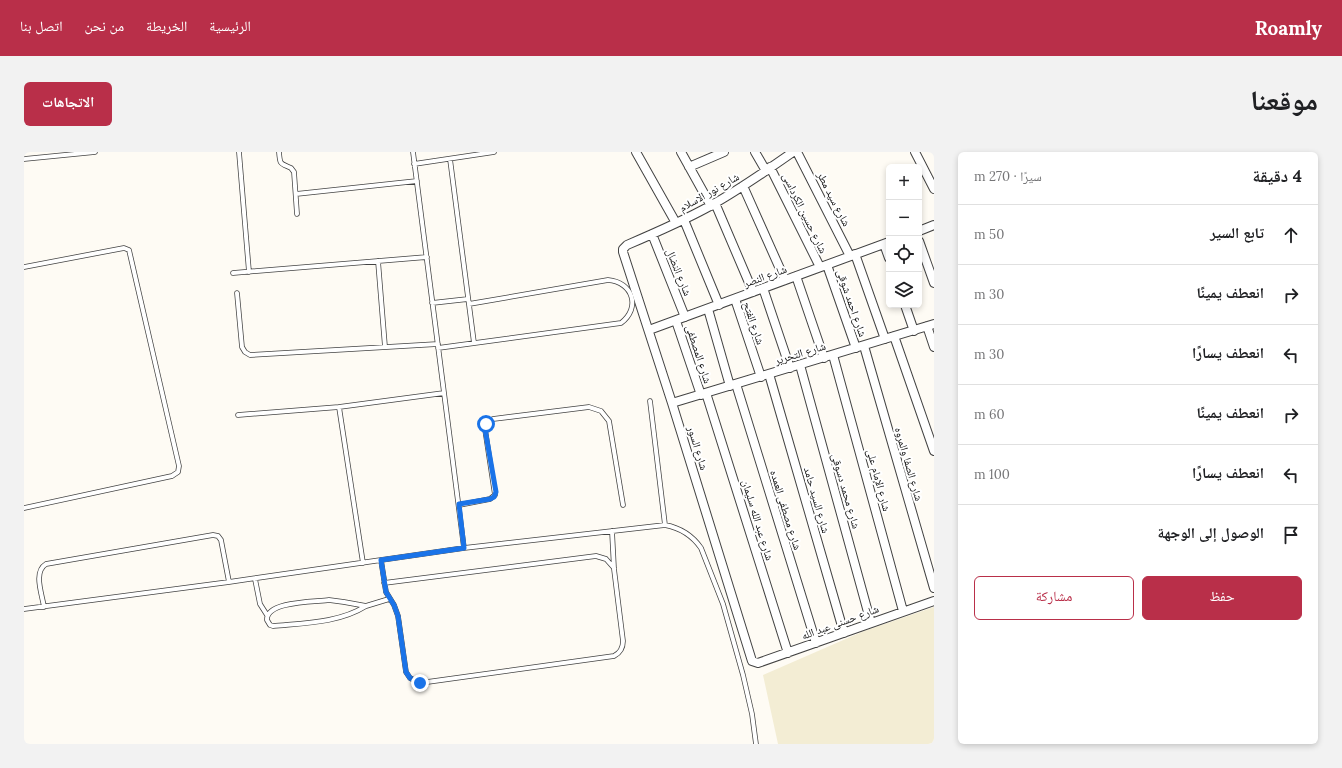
<!DOCTYPE html>
<html lang="ar">
<meta charset="utf-8">
<style>
:root{--surface:#fff;--page:#f2f2f2;--text:#202124;--muted:#757577;--line:#e0e0e0;--accent:#b92f49}
body{margin:0;font-family:Lora,"Noto Naskh Arabic",serif;background:var(--page);color:var(--text);direction:rtl}
.controls{position:absolute;right:12px;top:12px;display:grid;overflow:hidden;border-radius:6px;box-shadow:0 2px 6px #0003}
.controls button{width:36px;height:36px;display:grid;place-items:center;padding:0;border:0;border-bottom:1px solid var(--line);background:var(--surface);color:var(--text);font:20px sans-serif}
.stop{position:absolute;width:12px;height:12px;margin:-9px;border:3px solid #1a73e8;border-radius:50%;background:#fff}
.stop.end{background:#1a73e8;border-color:#fff;box-shadow:0 1px 4px #0008}
.list{margin:0;padding:0;list-style:none}
h2{display:flex;justify-content:space-between;align-items:center;height:52px;margin:0;padding:0 16px;font-size:17px}
h2 small{font-size:13px;font-weight:400;color:var(--muted)}
.list li{display:grid;grid-template-columns:26px 1fr auto;gap:12px;align-items:center;box-sizing:border-box;height:60px;padding:0 16px;border-top:1px solid var(--line)}
.list b{display:block;font-size:15px;white-space:nowrap}
.list em{font-size:13px;font-style:normal;color:var(--muted)}
.actions{display:flex;gap:8px;padding:12px 16px}
.actions a{flex:1;padding:9px 0;border:1px solid var(--accent);border-radius:6px;text-align:center;font-size:14px;color:var(--accent)}
.actions .main{background:var(--accent);color:#fff}
.icon{flex:none;width:22px;height:22px;fill:none;stroke:currentColor;stroke-width:2;stroke-linecap:round;stroke-linejoin:round}
.map{position:relative;flex:none;width:910px;height:592px;overflow:hidden;direction:ltr;border-radius:6px}
header{display:flex;align-items:center;gap:24px;box-sizing:border-box;height:56px;padding:0 20px;background:var(--accent);color:#fff}
header strong{font-size:19px}
nav{display:flex;gap:22px;margin-inline-start:auto;font-size:14px}
.intro{display:flex;align-items:center;justify-content:space-between;box-sizing:border-box;height:96px;padding:0 24px}
h1{margin:0;font-size:28px}
.button{padding:10px 18px;border-radius:6px;background:var(--accent);color:#fff;font-size:14px;font-weight:700}
main{display:flex;gap:24px;padding:0 24px}
aside{flex:1;background:var(--surface);border-radius:6px;box-shadow:0 2px 6px #0003}
.map>svg:first-child{display:block}
.farmland{fill:#f3edd4}
.lines{fill:none;stroke-linecap:round;stroke-linejoin:round}
.lane-casing{stroke:#434343;stroke-width:5.5}
.street-casing{stroke:#434343;stroke-width:10}
.lane{stroke:#fff;stroke-width:4}
.street{stroke:#fff;stroke-width:8}
.route{stroke:#1a73e8;stroke-width:5}
.labels{text-anchor:middle;stroke-width:4;stroke-linejoin:round;paint-order:stroke}
.street-label{font-size:11px;fill:#101010;stroke:#fff}
</style>
<header>
<strong>Roamly</strong>
<nav><a>الرئيسية</a><a>الخريطة</a><a>من نحن</a><a>اتصل بنا</a></nav>
</header>
<div class="intro"><h1>موقعنا</h1><a class="button">الاتجاهات</a></div>
<main>
<aside>
<h2>4 دقيقة<small>سيرًا · 270 m</small></h2>
<ul class="list">
<li><svg class="icon" aria-label="ahead" viewBox="0 0 24 24"><path d="M12 20V5M6 11l6-6 6 6"/></svg><div><b>تابع السير</b></div><em>50 m</em></li>
<li><svg class="icon" aria-label="right" viewBox="0 0 24 24"><path d="M7 20v-9h11M14 6l5 5-5 5"/></svg><div><b>انعطف يمينًا</b></div><em>30 m</em></li>
<li><svg class="icon" aria-label="left" viewBox="0 0 24 24"><path d="M17 20v-9H6M10 6l-5 5 5 5"/></svg><div><b>انعطف يسارًا</b></div><em>30 m</em></li>
<li><svg class="icon" aria-label="right" viewBox="0 0 24 24"><path d="M7 20v-9h11M14 6l5 5-5 5"/></svg><div><b>انعطف يمينًا</b></div><em>60 m</em></li>
<li><svg class="icon" aria-label="left" viewBox="0 0 24 24"><path d="M17 20v-9H6M10 6l-5 5 5 5"/></svg><div><b>انعطف يسارًا</b></div><em>100 m</em></li>
<li><svg class="icon" aria-label="arrive" viewBox="0 0 24 24"><path d="M6 21V4h12l-3 4 3 4H6"/></svg><div><b>الوصول إلى الوجهة</b></div></li>
</ul>
<div class="actions"><a class="main">حفظ</a><a>مشاركة</a></div>
</aside>
<div class="map">
<svg width="910" height="592" viewBox="0 0 910 592">
<rect width="100%" height="100%" fill="#fefbf4"/>
<path class="farmland" d="M910 455V592H754L739 523 840 479Z"/>
<g class="lines">
<g class="lane-casing">
<path id="lane" d="M215 0 225 120
M255 0C256 13 256 11 267 16L270 20 273 62
M389 0 440 396
M0 7 71 0
M426 7 450 191
M390 12 470 0
M272 42 393 29
M354 109 361 195
M0 115 100 96 105 98 155 314 154 320 148 324 0 356
M209 121 403 105
M213 141 218 195 221 200 226 203 414 192
M408 151 444 147
M414 196 597 171C617 156 609 130 584 128L445 152
M626 249 641 373
M315 255 339 411
M214 263 315 255 420 241
M435 353 466 347 471 343 461 277 464 269 469 267 565 255 577 259 585 269 599 353
M357 408 362 440 370 453 374 464 382 520 386 526 396 531 590 504C596 501 599 496 599 489L590 417 588 379
M231 427 236 452 243 463
M360 431 572 404 582 407 590 416
M305 448 320 450 342 454C315 471 280 471 249 474L246 473 243 468C242 449 291 450 305 448Z
M342 454 365 447
M20 455C18 442 9 420 22 412L189 383 194 384 197 388 205 430
M0 457 205 430 440 396 641 373C657 376 668 383 677 396L699 452 719 523 728 562 732 592"/>
</g>
<g class="street-casing">
<path id="street" d="M612 0 652 71
M657 0 687 54
M731 0 742 19
M769 0C742 19 715 38 686 54 659 69 631 81 603 93L599 97V100L648 251 728 509 734 511 910 449
M773 0 826 104
M891 0 910 37
M665 15 700 0
M746 15 796 115
M719 34 761 128
M691 51 729 140
M660 68 695 153
M895 79 910 73
M628 82 661 165
M895 89 910 131
M860 92 865 106
M831 102 861 187
M803 113 832 196
M772 124 800 206
M739 136 766 216
M711 147 737 225
M881 153 890 179
M684 157 706 234
M652 169 677 243
M903 174 910 195
M625 178 865 90
M870 184 910 299
M840 194 910 436
M809 203 879 459
M776 213 847 471
M745 222 820 481
M712 232 792 491
M682 241 764 501
M648 251 910 172"/>
</g>
<use href="#lane" class="lane"/>
<use href="#street" class="street"/>
</g>
<g class="lines">
<path class="route" d="M396 531 386 526 382 520 374 464 370 453 362 440 357 408 440 396 435 352 466 347 470 345 472 340 461 277 462 272"/>
</g>
<g class="labels">
<g class="street-label">
<text transform="translate(685 40) rotate(-30)" y="4">شارع نور الاسلام</text>
<text transform="translate(810 47) rotate(63)" y="4">شارع سيد مطر</text>
<text transform="translate(781 61) rotate(64)" y="4">شارع حسين الكرداسى</text>
<text transform="translate(655 120) rotate(68)" y="4">شارع النضال</text>
<text transform="translate(741 124) rotate(-20)" y="4">شارع النصر</text>
<text transform="translate(828 151) rotate(71)" y="4">شارع احمد شوقى</text>
<text transform="translate(730 171) rotate(71)" y="4">شارع الفتح</text>
<text transform="translate(776 201) rotate(-17)" y="4">شارع التحرير</text>
<text transform="translate(675 202) rotate(72)" y="4">شارع المصطفى</text>
<text transform="translate(674 296) rotate(73)" y="4">شارع السور</text>
<text transform="translate(885 312) rotate(74)" y="4">شارع الصفا والمروه</text>
<text transform="translate(855 328) rotate(75)" y="4">شارع الإمام على</text>
<text transform="translate(822 339) rotate(74)" y="4">شارع محمد دسوقى</text>
<text transform="translate(793 348) rotate(74)" y="4">شارع السيد حامد</text>
<text transform="translate(762 358) rotate(73)" y="4">شارع مصطفى العمده</text>
<text transform="translate(734 368) rotate(73)" y="4">شارع عبد الله سليمان</text>
<text transform="translate(816 470) rotate(-20)" y="4">شارع حسنى عبد الله</text>
</g>
</g>
</svg>
<div class="controls">
<button>+</button>
<button>−</button>
<button><svg class="icon" aria-label="locate" viewBox="0 0 24 24"><circle cx="12" cy="12" r="6"/><path d="M12 2v4M12 18v4M2 12h4M18 12h4"/></svg></button>
<button><svg class="icon" aria-label="layers" viewBox="0 0 24 24"><path d="M12 4l9 5-9 5-9-5zM3 14l9 5 9-5"/></svg></button>
</div>
<div class="stop" style="left:462px;top:272px"></div>
<div class="stop end" style="left:396px;top:531px"></div>
</div>
</main>
